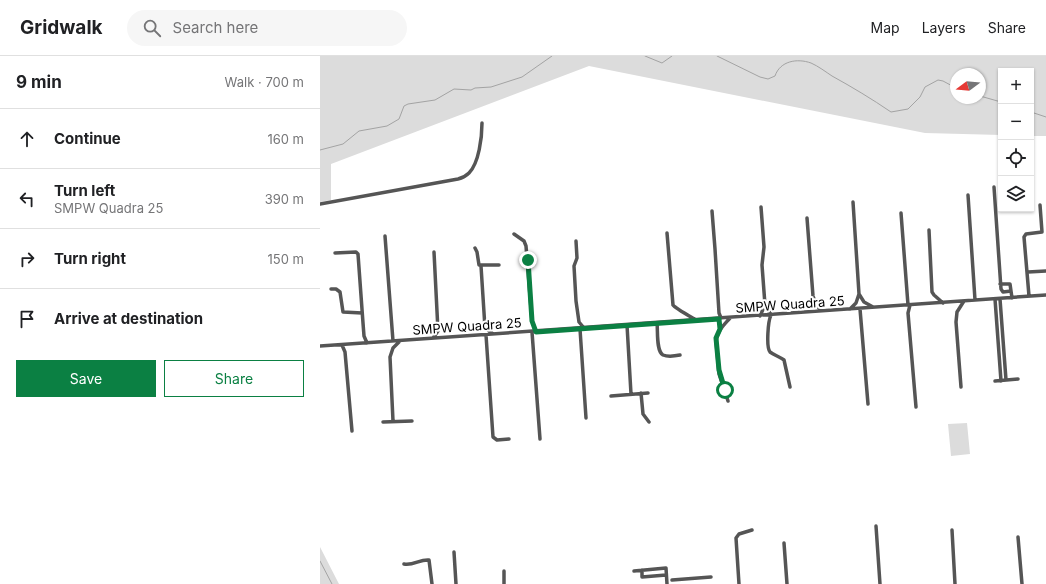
<!DOCTYPE html>
<meta charset="utf-8">
<style>
:root{--surface:#fff;--page:#f6f6f6;--text:#202124;--muted:#757577;--line:#e0e0e0;--accent:#0b8043}
body{margin:0;font-family:Inter,sans-serif;background:var(--page);color:var(--text)}
.controls{position:absolute;right:12px;top:12px;display:grid;overflow:hidden;border-radius:0px;box-shadow:0 1px 3px #0004}
.controls button{width:36px;height:36px;display:grid;place-items:center;padding:0;border:0;border-bottom:1px solid var(--line);background:var(--surface);color:var(--text);font:20px sans-serif}
.compass{position:absolute;left:630px;top:12px;width:36px;height:36px;border-radius:50%;background:var(--surface);box-shadow:0 1px 3px #0004;rotate:254deg}
.stop{position:absolute;width:12px;height:12px;margin:-9px;border:3px solid #0b8043;border-radius:50%;background:#fff}
.stop.end{background:#0b8043;border-color:#fff;box-shadow:0 1px 4px #0008}
.list{margin:0;padding:0;list-style:none}
h2{display:flex;justify-content:space-between;align-items:center;height:52px;margin:0;padding:0 16px;font-size:17px}
h2 small{font-size:13px;font-weight:400;color:var(--muted)}
.list li{display:grid;grid-template-columns:26px 1fr auto;gap:12px;align-items:center;box-sizing:border-box;height:60px;padding:0 16px;border-top:1px solid var(--line)}
.list b{display:block;font-size:15px;white-space:nowrap}
.list p{margin:0;font-size:13px;white-space:nowrap;color:var(--muted)}
.list em{font-size:13px;font-style:normal;color:var(--muted)}
.actions{display:flex;gap:8px;padding:12px 16px}
.actions a{flex:1;padding:9px 0;border:1px solid var(--accent);border-radius:0px;text-align:center;font-size:14px;color:var(--accent)}
.actions .main{background:var(--accent);color:#fff}
.icon{flex:none;width:22px;height:22px;fill:none;stroke:currentColor;stroke-width:2;stroke-linecap:round;stroke-linejoin:round}
.map{position:relative;flex:none;width:726px;height:528px;overflow:hidden}
header{display:flex;align-items:center;gap:24px;box-sizing:border-box;height:56px;padding:0 20px;background:var(--surface);border-bottom:1px solid var(--line)}
header strong{font-size:19px}
nav{display:flex;gap:22px;margin-inline-start:auto;font-size:14px}
.search{width:280px;height:36px;background:var(--page);display:flex;align-items:center;gap:10px;box-sizing:border-box;padding:0 14px;border-radius:22px;color:var(--muted);font-size:15px}
main{display:flex}
aside{flex:1;background:var(--surface)}
.map>svg:first-child{display:block}
.green{fill:#dcdcdc;fill-rule:evenodd}
.lines{fill:none;stroke-linecap:round;stroke-linejoin:round}
.stream{stroke:#a3a3a3;stroke-width:1}
.street{stroke:#555;stroke-width:3.5}
.route{stroke:#0b8043;stroke-width:5}
.labels{text-anchor:middle;stroke-width:4;stroke-linejoin:round;paint-order:stroke}
.street-label{font-size:13px;fill:#000;stroke:#fff}
</style>
<header>
<strong>Gridwalk</strong>
<div class="search"><svg class="icon" aria-label="search" viewBox="0 0 24 24"><circle cx="10" cy="10" r="6"/><path d="M15 15l6 6"/></svg>Search here</div>
<nav><a>Map</a><a>Layers</a><a>Share</a></nav>
</header>
<main>
<aside>
<h2>9 min<small>Walk · 700 m</small></h2>
<ul class="list">
<li><svg class="icon" aria-label="ahead" viewBox="0 0 24 24"><path d="M12 20V5M6 11l6-6 6 6"/></svg><div><b>Continue</b></div><em>160 m</em></li>
<li><svg class="icon" aria-label="left" viewBox="0 0 24 24"><path d="M17 20v-9H6M10 6l-5 5 5 5"/></svg><div><b>Turn left</b><p>SMPW Quadra 25</p></div><em>390 m</em></li>
<li><svg class="icon" aria-label="right" viewBox="0 0 24 24"><path d="M7 20v-9h11M14 6l5 5-5 5"/></svg><div><b>Turn right</b></div><em>150 m</em></li>
<li><svg class="icon" aria-label="arrive" viewBox="0 0 24 24"><path d="M6 21V4h12l-3 4 3 4H6"/></svg><div><b>Arrive at destination</b></div></li>
</ul>
<div class="actions"><a class="main">Save</a><a>Share</a></div>
</aside>
<div class="map">
<svg width="726" height="528" viewBox="0 0 726 528">
<rect width="100%" height="100%" fill="#fff"/>
<path class="green" d="M0 0H726V80H711V15H681V79L605 77 269 10 11 108V144L0 146ZM636 18H660V42H636Z
M647 367 650 398 631 400 628 368Z
M0 491 19 528H0Z"/>
<g class="lines">
<path class="stream" d="M325 0 342 7 352 0
M397 0 440 21 448 23 455 20C460 5 477 2 491 7 498 10 506 16 512 20 532 31 552 43 571 56L588 53 600 41 605 31 618 24 623 25 636 32
M660 40 681 46
M711 56 726 61
M0 94 23 88 39 75 67 70 79 63 84 50 88 48 115 44 134 33 151 34 155 32 171 31 202 21 232 0
M0 505 12 528"/>
<path class="street" d="M674 131 681 233 683 236 691 235
M648 139 655 244
M0 148 138 123C142 122 146 120 149 117 159 107 162 81 162 67
M441 151 444 191 442 209 445 249 451 259C448 265 446 291 450 296 454 299 460 301 464 304L470 331
M392 155 395 193 399 257 401 262
M581 157 588 249
M487 162 493 240 496 248 501 255
M609 174 612 236 614 239 623 247
M347 177 353 249C355 252 371 261 376 264
M194 178 204 185 206 190 212 265 216 276
M65 180 73 285
M256 185 257 202 254 210 256 245 259 266 264 272
M155 192 157 196 159 209H179
M15 197 36 196 38 198 43 267 44 280 47 287
M161 210 165 272 173 278
M708 216 726 215
M680 228H690L692 242
M11 233H16L20 236 23 256 42 257
M539 238 544 246 553 251
M709 240 704 181 706 178 722 176 720 149
M675 243 681 325
M680 243 686 324
M590 249 588 257 596 351
M530 253 536 247 539 238 533 146
M540 253 548 348
M440 260 445 249
M337 267C338 275 336 295 343 299 348 301 355 300 360 299
M307 269 311 338
M260 273 266 362
M212 276 220 383
M166 279 173 381 177 384 189 383
M113 282 118 275 114 196
M22 289 25 296 32 375
M0 290 726 239
M675 325 698 323
M641 331 636 266 637 256 644 245
M321 337 323 358 329 366
M291 340 328 337
M408 345 399 318 396 285C397 275 404 269 410 262
M73 365 70 301 73 292 79 286
M63 366 92 365
M556 470 560 528
M632 474 635 528
M698 481 702 528
M464 487 467 528
M134 496 136 528
M84 508C93 510 100 503 109 504L112 528
M322 514V521L346 519
M184 515V528
M314 515 346 512 347 528
M352 524 391 521
M419 528 416 482 419 478 432 474"/>
</g>
<g class="lines">
<path class="route" d="M208 204 212 265 216 276 399 263 400 273 396 282 399 314 405 334"/>
</g>
<g class="labels">
<g class="street-label">
<text transform="translate(470 248) rotate(-4)" y="5">SMPW Quadra 25</text>
<text transform="translate(147 270) rotate(-4)" y="5">SMPW Quadra 25</text>
</g>
</g>
</svg>
<div class="controls">
<button>+</button>
<button>−</button>
<button><svg class="icon" aria-label="locate" viewBox="0 0 24 24"><circle cx="12" cy="12" r="6"/><path d="M12 2v4M12 18v4M2 12h4M18 12h4"/></svg></button>
<button><svg class="icon" aria-label="layers" viewBox="0 0 24 24"><path d="M12 4l9 5-9 5-9-5zM3 14l9 5 9-5"/></svg></button>
</div>
<svg class="compass" viewBox="-18 -18 36 36"><path d="M0-13l5 13h-10z" fill="#e53935"/><path d="M0 13l5-13h-10z" fill="#757577"/></svg>
<div class="stop" style="left:405px;top:334px"></div>
<div class="stop end" style="left:208px;top:204px"></div>
</div>
</main>
